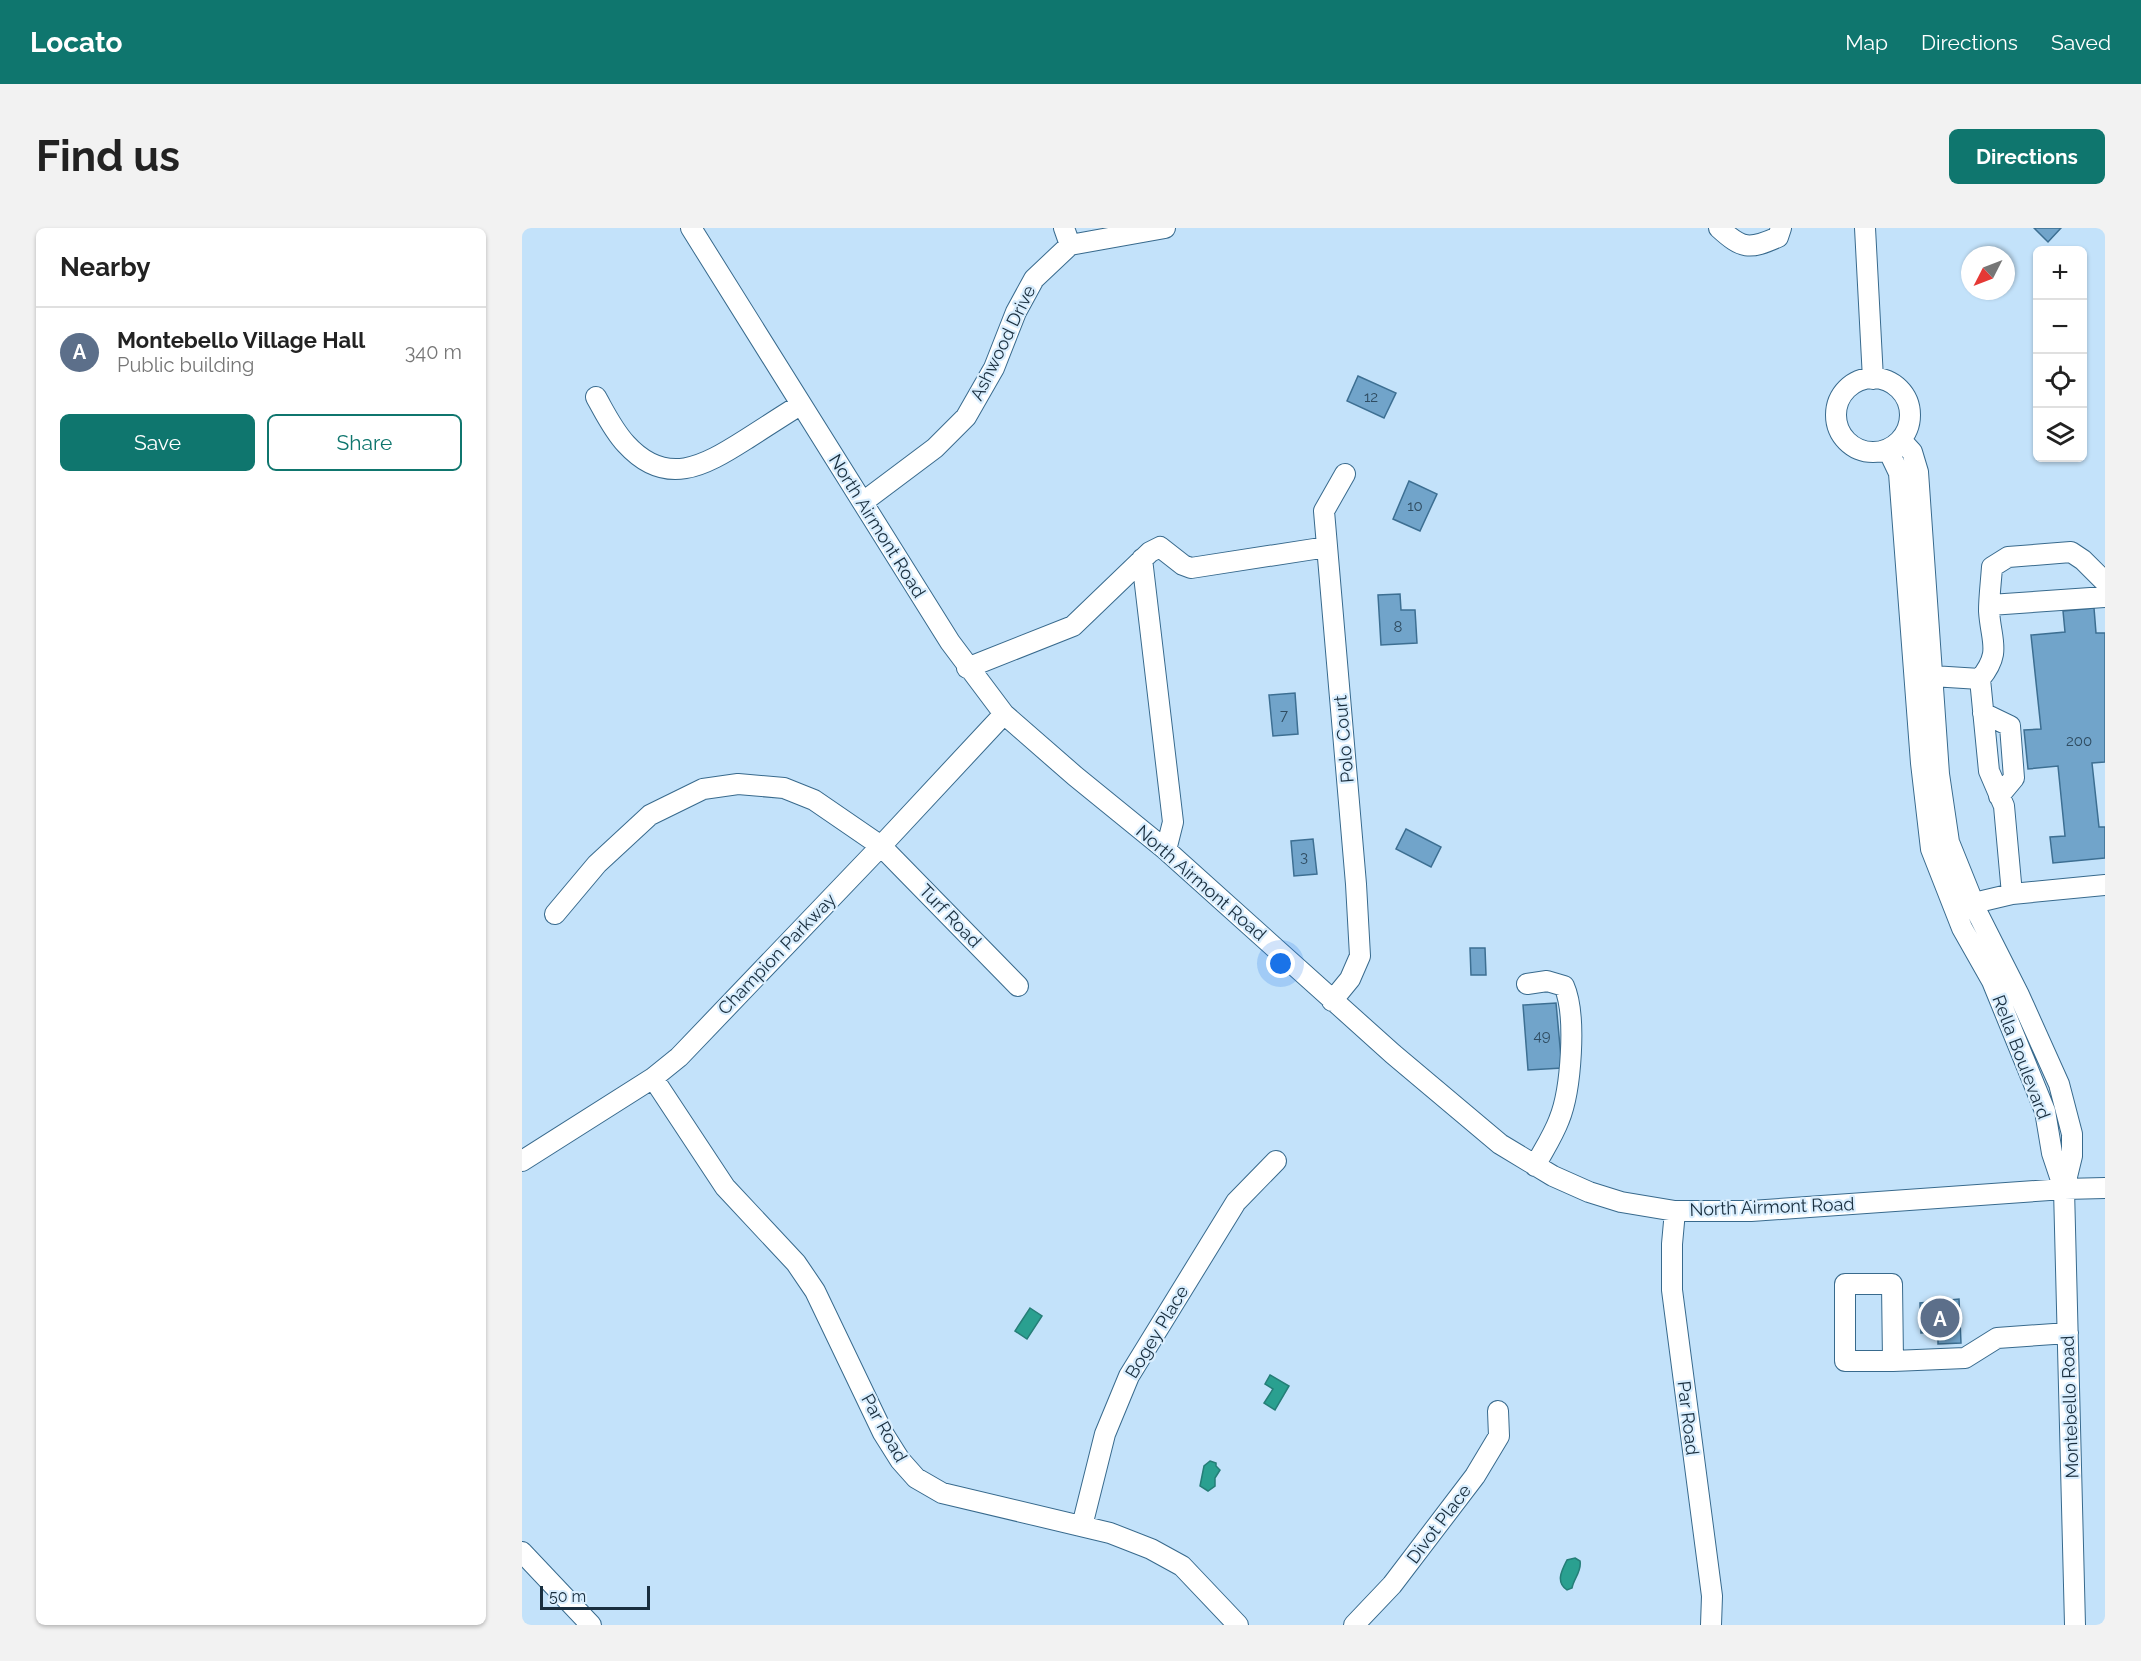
<!DOCTYPE html>
<meta charset="utf-8">
<style>
:root{--surface:#fff;--page:#f2f2f2;--text:#222;--muted:#767676;--line:#e0e0e0;--accent:#0f766e}
body{margin:0;font-family:Raleway,sans-serif;background:var(--page);color:var(--text)}
.controls{position:absolute;right:18px;top:18px;display:grid;overflow:hidden;border-radius:9px;box-shadow:0 2px 4px #0004}
.controls button{width:54px;height:54px;display:grid;place-items:center;padding:0;border:0;border-bottom:2px solid var(--line);background:var(--surface);color:var(--text);font:30px sans-serif}
.compass{position:absolute;left:1439px;top:18px;width:54px;height:54px;border-radius:50%;background:var(--surface);box-shadow:0 2px 4px #0004;rotate:228deg}
.scale{position:absolute;left:18px;bottom:15px;width:110px;box-sizing:border-box;padding-left:6px;border:3px solid #192e3e;border-top:0;font-size:16px;line-height:21px;white-space:nowrap;color:#192e3e;-webkit-text-stroke:4px #d9eefe;paint-order:stroke}
.you{position:absolute;left:759px;top:736px;width:21px;height:21px;margin:-15px;border:4px solid #fff;border-radius:50%;background:#1a73e8;box-shadow:0 0 0 9px #1a73e833}
.badge{display:grid;place-items:center;width:39px;height:39px;border-radius:50%;background:var(--accent);color:#fff;font-size:20px;font-weight:700}
.pin{position:absolute;translate:-50% -50%;border:3px solid #fff;box-shadow:0 2px 6px #0006}
.list{margin:0;padding:0;list-style:none}
h2{display:flex;justify-content:space-between;align-items:center;height:78px;margin:0;padding:0 24px;font-size:26px}
h2 small{font-size:20px;font-weight:400;color:var(--muted)}
.list li{display:grid;grid-template-columns:39px 1fr auto;gap:18px;align-items:center;box-sizing:border-box;height:90px;padding:0 24px;border-top:2px solid var(--line)}
.list b{display:block;font-size:22px;white-space:nowrap}
.list p{margin:0;font-size:20px;white-space:nowrap;color:var(--muted)}
.list em{font-size:20px;font-style:normal;color:var(--muted)}
.actions{display:flex;gap:12px;padding:18px 24px}
.actions a{flex:1;padding:14px 0;border:2px solid var(--accent);border-radius:9px;text-align:center;font-size:21px;color:var(--accent)}
.actions .main{background:var(--accent);color:#fff}
.icon{flex:none;width:33px;height:33px;fill:none;stroke:currentColor;stroke-width:2;stroke-linecap:round;stroke-linejoin:round}
.map{position:relative;flex:none;width:1583px;height:1397px;overflow:hidden;border-radius:9px}
header{display:flex;align-items:center;gap:36px;box-sizing:border-box;height:84px;padding:0 30px;background:var(--accent);color:#fff}
header strong{font-size:28px}
nav{display:flex;gap:33px;margin-inline-start:auto;font-size:21px}
.intro{display:flex;align-items:center;justify-content:space-between;box-sizing:border-box;height:144px;padding:0 36px}
h1{margin:0;font-size:42px}
.button{padding:15px 27px;border-radius:9px;background:var(--accent);color:#fff;font-size:21px;font-weight:700}
main{display:flex;gap:36px;padding:0 36px}
aside{flex:1;background:var(--surface);border-radius:9px;box-shadow:0 2px 4px #0004}
.map>svg:first-child{display:block}
.water{fill:#2aa090;stroke:#257e77;stroke-width:1.5}
.building{fill:#71a4ca;stroke:#3d6f92;stroke-width:1.5}
.lines{fill:none;stroke-linecap:round;stroke-linejoin:round}
.minor-casing{stroke:#386a8d;stroke-width:22}
.minor{stroke:#fff;stroke-width:20}
.labels{text-anchor:middle;stroke-width:4.5;stroke-linejoin:round;paint-order:stroke}
.number-label{font-size:15px;fill:#2f4c61}
.street-label{font-size:18px;fill:#192e3e;stroke:#d9eefe}
</style>
<header>
<strong>Locato</strong>
<nav><a>Map</a><a>Directions</a><a>Saved</a></nav>
</header>
<div class="intro"><h1>Find us</h1><a class="button">Directions</a></div>
<main>
<aside>
<h2>Nearby<small></small></h2>
<ul class="list">
<li><span class="badge" style="background:#5c6f8a">A</span><div><b>Montebello Village Hall</b><p>Public building</p></div><em>340 m</em></li>
</ul>
<div class="actions"><a class="main">Save</a><a>Share</a></div>
</aside>
<div class="map">
<svg width="1583" height="1397" viewBox="0 0 1583 1397">
<rect width="100%" height="100%" fill="#c3e2fa"/>
<path class="water" d="M508 1080 520 1088 505 1111 493 1103Z
M748 1147 767 1158 753 1182 742 1175 751 1161 743 1156Z
M688 1233 694 1235V1238L698 1242 693 1250V1258L686 1263 678 1258 682 1238Z
M1053 1330 1058 1333C1060 1343 1052 1350 1050 1360L1045 1362C1033 1354 1040 1342 1045 1332Z"/>
<path class="building" d="M1512 0H1539L1526 14Z
M836 148 874 165 862 190 825 173Z
M887 253 915 266 898 303 871 291Z
M878 366 879 382H893L895 415 859 417 856 367Z
M1572 380 1574 405H1583V534L1570 535 1577 599H1583V630L1531 635 1528 609 1543 608 1536 538 1506 541 1502 502 1519 501 1509 407 1543 404 1541 383Z
M773 465 776 506 751 508 747 467Z
M884 601 919 619 909 639 874 621Z
M791 611 795 646 772 648 769 613Z
M948 720H963L964 747H949Z
M1034 775 1040 840 1006 842 1001 777Z
M1437 1071 1439 1115 1416 1116V1104L1399 1105 1398 1075Z"/>
<g class="lines">
<g class="minor-casing">
<path id="minor" d="M169 0 428 414 482 486 553 548 644 622 871 826 978 916 1031 948 1067 964 1099 974 1153 983H1229L1542 961 1583 960
M542 0 548 17
M1197 0C1220 21 1227 22 1256 9L1259 0
M1343 0 1351 151
M1314 187a37 37 0 1 1 74 0a37 37 0 1 1-74 0Z
M74 169C83 185 91 202 104 216 144 260 182 238 223 212 242 200 260 188 278 177
M1379 212 1390 224 1396 244 1417 546 1427 614 1456 686 1497 767 1537 856 1550 906V928L1542 961 1553 1397
M1366 222 1377 245 1399 535 1409 621 1440 700 1470 753 1523 883 1530 925 1542 961
M341 274 413 220 444 189 472 140 494 84 512 51 548 17 643 0
M620 331 651 594 644 622
M1468 377 1583 369
M445 440 551 398 628 324 638 319 661 337 669 340 805 319
M1410 448 1458 451 1467 543 1482 578 1490 666 1452 675
M1458 451C1480 424 1469 414 1467 383 1467 369 1469 354 1470 339L1486 329 1549 324 1561 332 1583 354
M1461 485 1488 498 1492 550 1477 568
M1490 666 1583 657
M33 686 75 636 128 587 181 561 216 556 262 560 292 572 359 618 496 758
M1005 756 1025 753 1042 758C1055 787 1049 863 1037 892 1031 908 1021 923 1013 938
M810 773 828 751 838 728 834 656 802 283 823 246
M131 850 203 959 274 1035 293 1063 361 1205 378 1232 394 1250 420 1265 588 1305 629 1321 660 1338 716 1397
M0 933 131 850 157 829 359 618 482 486
M1153 983 1150 1016V1062L1190 1368 1189 1397
M1371 1133H1323V1056H1370L1371 1133 1443 1130 1475 1110 1546 1105
M560 1298 583 1206 607 1148 714 974 754 933
M0 1324 69 1397
M832 1397 870 1357 953 1248 977 1208 976 1183"/>
</g>
<use href="#minor" class="minor"/>
</g>
<g class="labels">
<g class="number-label">
<text x="849" y="174">12</text>
<text x="893" y="283">10</text>
<text x="876" y="404">8</text>
<text x="762" y="492">7</text>
<text x="1557" y="518">200</text>
<text x="782" y="634">3</text>
<text x="1020" y="813">49</text>
</g>
<g class="street-label">
<text transform="translate(481 115) rotate(-64)" y="6">Ashwood Drive</text>
<text transform="translate(355 298) rotate(58)" y="6">North Airmont Road</text>
<text transform="translate(822 511) rotate(-95)" y="6">Polo Court</text>
<text transform="translate(679 655) rotate(41)" y="6">North Airmont Road</text>
<text transform="translate(428 688) rotate(46)" y="6">Turf Road</text>
<text transform="translate(255 726) rotate(-46)" y="6">Champion Parkway</text>
<text transform="translate(1499 829) rotate(69)" y="6">Rella Boulevard</text>
<text transform="translate(1250 979) rotate(-2)" y="6">North Airmont Road</text>
<text transform="translate(635 1104) rotate(-59)" y="6">Bogey Place</text>
<text transform="translate(1548 1179) rotate(-92)" y="6">Montebello Road</text>
<text transform="translate(1166 1190) rotate(83)" y="6">Par Road</text>
<text transform="translate(362 1200) rotate(61)" y="6">Par Road</text>
<text transform="translate(917 1296) rotate(-53)" y="6">Divot Place</text>
</g>
</g>
</svg>
<div class="controls">
<button>+</button>
<button>−</button>
<button><svg class="icon" aria-label="locate" viewBox="0 0 24 24"><circle cx="12" cy="12" r="6"/><path d="M12 2v4M12 18v4M2 12h4M18 12h4"/></svg></button>
<button><svg class="icon" aria-label="layers" viewBox="0 0 24 24"><path d="M12 4l9 5-9 5-9-5zM3 14l9 5 9-5"/></svg></button>
</div>
<svg class="compass" viewBox="-18 -18 36 36"><path d="M0-13l5 13h-10z" fill="#e53935"/><path d="M0 13l5-13h-10z" fill="#767676"/></svg>
<div class="scale">50 m</div>
<div class="you"></div>
<div class="pin badge" style="left:1418px;top:1090px;background:#5c6f8a">A</div>
</div>
</main>
